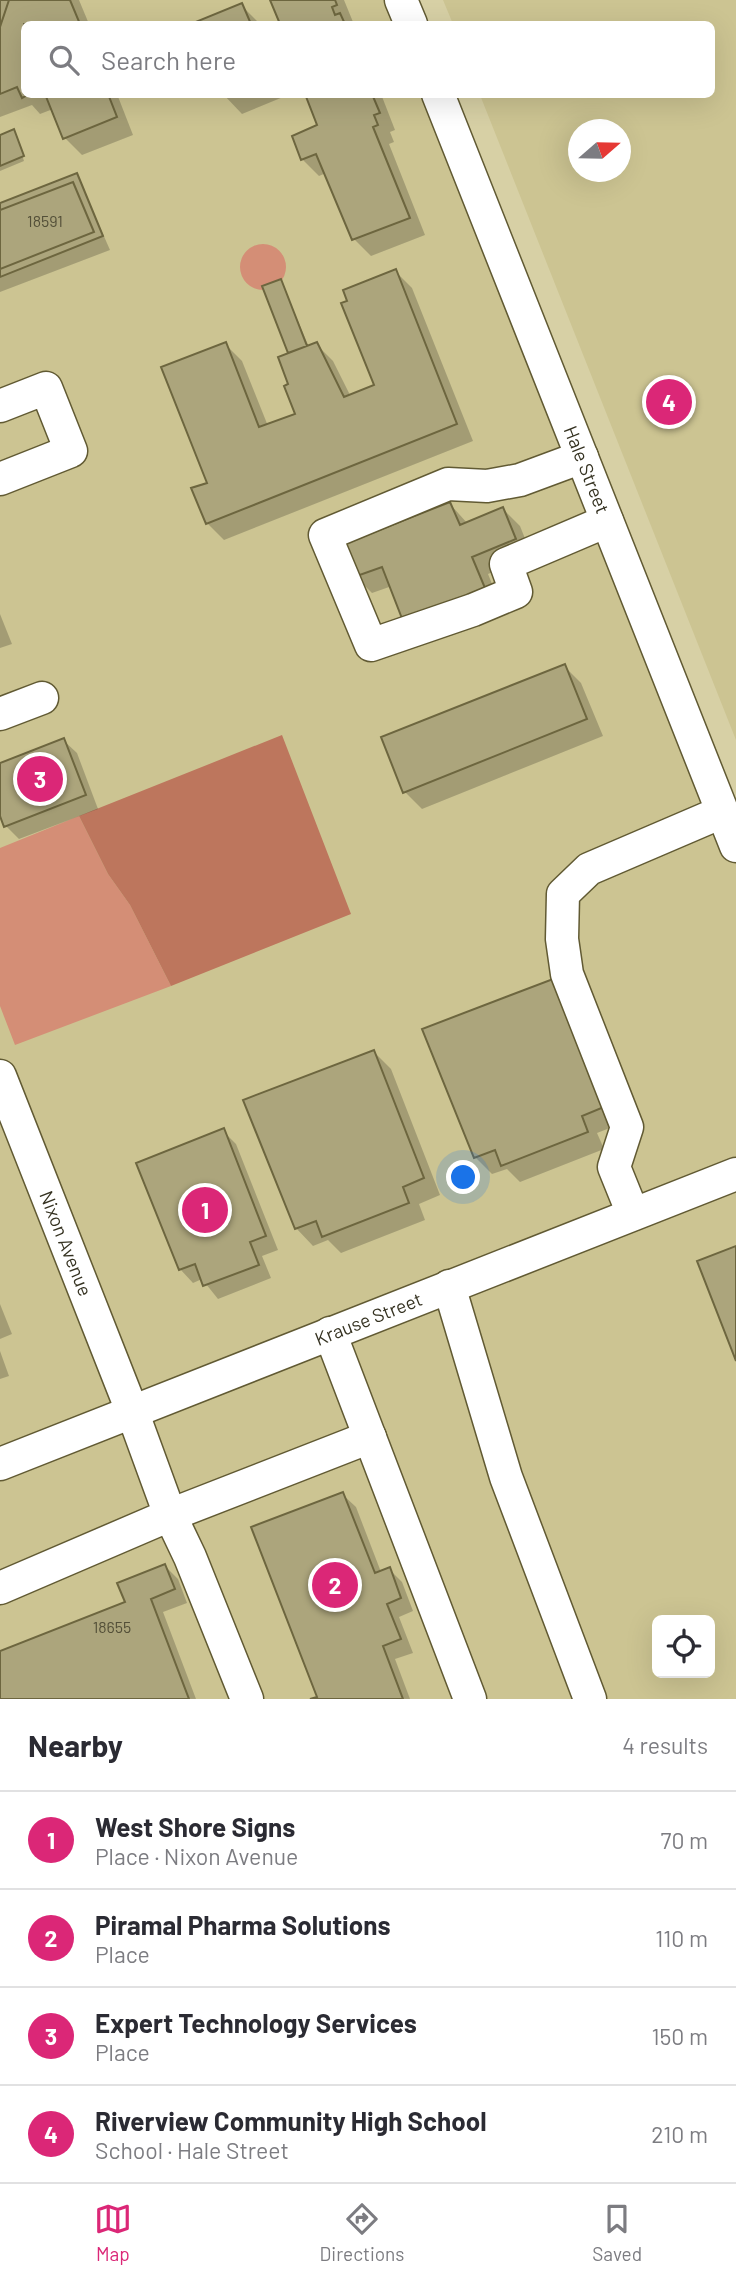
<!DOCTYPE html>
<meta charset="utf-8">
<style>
:root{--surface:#fff;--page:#f7f7f7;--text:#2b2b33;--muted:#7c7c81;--line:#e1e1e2;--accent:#db2777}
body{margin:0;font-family:Barlow,sans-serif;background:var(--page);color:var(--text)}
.controls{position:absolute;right:21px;bottom:21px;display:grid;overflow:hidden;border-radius:10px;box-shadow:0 7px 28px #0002}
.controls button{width:63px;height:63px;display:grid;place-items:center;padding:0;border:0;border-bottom:2px solid var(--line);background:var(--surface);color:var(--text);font:35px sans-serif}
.compass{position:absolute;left:568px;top:119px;width:63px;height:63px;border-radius:50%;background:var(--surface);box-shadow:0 7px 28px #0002;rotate:70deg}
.you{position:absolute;left:464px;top:1178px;width:24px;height:24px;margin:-18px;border:5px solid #fff;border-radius:50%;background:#1a73e8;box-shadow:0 0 0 10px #1a73e833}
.badge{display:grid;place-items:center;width:46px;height:46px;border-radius:50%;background:var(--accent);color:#fff;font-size:23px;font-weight:700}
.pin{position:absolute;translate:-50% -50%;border:4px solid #fff;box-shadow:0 2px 7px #0006}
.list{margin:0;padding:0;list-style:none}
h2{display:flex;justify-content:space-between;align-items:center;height:91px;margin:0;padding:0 28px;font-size:30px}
h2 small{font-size:23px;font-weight:400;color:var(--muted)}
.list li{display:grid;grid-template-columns:46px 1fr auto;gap:21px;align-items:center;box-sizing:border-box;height:98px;padding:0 28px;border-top:2px solid var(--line)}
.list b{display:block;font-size:26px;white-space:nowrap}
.list p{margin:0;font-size:23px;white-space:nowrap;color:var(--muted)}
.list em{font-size:23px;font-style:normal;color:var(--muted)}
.icon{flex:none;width:38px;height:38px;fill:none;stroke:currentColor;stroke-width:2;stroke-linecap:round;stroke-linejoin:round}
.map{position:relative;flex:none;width:736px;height:1699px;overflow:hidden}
.search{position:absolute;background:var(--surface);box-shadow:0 7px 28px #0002;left:21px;right:21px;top:21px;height:77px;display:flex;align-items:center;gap:18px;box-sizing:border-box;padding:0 24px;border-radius:10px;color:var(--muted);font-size:26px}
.sheet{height:483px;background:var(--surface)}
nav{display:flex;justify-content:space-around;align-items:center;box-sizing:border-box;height:98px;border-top:2px solid var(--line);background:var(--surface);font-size:19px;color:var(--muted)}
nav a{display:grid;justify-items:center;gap:4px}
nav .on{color:var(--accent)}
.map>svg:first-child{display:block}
.built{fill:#ccc492;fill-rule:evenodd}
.green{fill:#d48e76}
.forest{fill:#bd765d}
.shadow{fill:#0003}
.building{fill:#aca57c;stroke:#6d663f;stroke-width:2}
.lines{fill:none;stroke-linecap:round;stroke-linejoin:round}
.minor-casing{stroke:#615a33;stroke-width:35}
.minor{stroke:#fff;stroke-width:32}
.labels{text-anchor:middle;stroke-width:7;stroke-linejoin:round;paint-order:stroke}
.number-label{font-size:16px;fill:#534f38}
.street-label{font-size:19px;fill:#353221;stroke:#f3f0db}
</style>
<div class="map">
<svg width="736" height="1699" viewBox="0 0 736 1699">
<rect width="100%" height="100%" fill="#d7d0a5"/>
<path class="built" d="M0 0H401L411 24H24V94L438 95 736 846V1699H0ZM657 1620H710V1673H657Z
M443 0H736V740L480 95 712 94V24H453ZM578 130H620V172H578Z"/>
<path class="green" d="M240 267a23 23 0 1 1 46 0a23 23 0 1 1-46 0Z
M79 816 108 874 130 905 171 986 15 1045 0 1006V848Z"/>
<path class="forest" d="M282 735 351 914 171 986 130 905 108 874 79 816Z"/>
<path class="shadow" d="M0 0H79L89 24H24V94H117L133 135 82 155 65 138 53 109 40 114 32 105 0 117Z
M272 0H344L353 22 282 24Z
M242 6 260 24H196Z
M223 94H287L288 95 242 114Z
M307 94H381L395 130 390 132 394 142 389 144 425 235 371 256 354 239 326 173 319 176 302 159 319 126Z
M14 131 24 161 0 171V137Z
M77 175 110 250 0 292V204Z
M395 271 412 288 473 441 224 540 207 523 225 344 242 361 268 426 297 415 291 385 290 354 264 287 281 281 309 347 316 344 333 361 351 397 376 386Z
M450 504 468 524 503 509 520 526 532 556 488 574 501 606 392 586 372 593 355 576Z
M0 614 12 644 0 648Z
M564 666 581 683 603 736 422 809 405 792Z
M63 740 77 753 98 809 19 839 6 826 0 811V765Z
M553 981 620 1124 597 1133 604 1149 520 1182 507 1169 492 1174 475 1157Z
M374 1052 391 1069 440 1195 419 1204 425 1220 341 1253 328 1240 313 1246 296 1228Z
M223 1131 236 1144 278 1250 262 1256 271 1278 218 1299 202 1279 193 1283 180 1269Z
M0 1304 12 1334 0 1339Z
M0 1351 9 1376 0 1379Z
M342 1494 356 1507 381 1572 389 1569 402 1582 413 1611 399 1617 413 1653 395 1659 410 1699H315L319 1698Z
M165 1566 178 1579 187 1603 163 1612 196 1699H0V1653L127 1603Z"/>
<path class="building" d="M0 0H9L0 27Z
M9 0H70L80 24H24V94H29L22 98 17 87 0 94V27Z
M270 0H335L337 5 332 7 335 15 340 13 345 24H280Z
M242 3 251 24H194L193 23Z
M45 94H108L117 117 63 139Z
M305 94H372L380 113 374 115 378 125 373 127 410 218 352 240 316 154 301 160 292 136 317 125Z
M14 129 24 156 0 166V135Z
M77 173 103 236 0 277V269L94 232 73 182 0 210V203Z
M73 182 94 232 0 269V210Z
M396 269 457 424 206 524 191 488 207 483 161 367 226 342 259 427 295 414 284 386 288 384 278 357 317 342 344 397 374 385 341 303 347 301 343 290Z
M281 279 307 346 288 353 262 286Z
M450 502 460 525 503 507 516 539 472 557 485 588 403 621 382 567 354 577 341 545Z
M565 664 587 719 403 793 381 737Z
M64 738 86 795 4 827 0 816V763Z
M553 979 604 1107 582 1116 588 1132 501 1166 495 1150 474 1158 422 1029Z
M374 1050 424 1178 403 1187 409 1203 322 1237 316 1221 295 1229 243 1100Z
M224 1128 266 1236 250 1242 259 1265 203 1286 195 1264 179 1270 136 1163Z
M736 1246V1361L697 1261Z
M343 1492 375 1573 390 1567 401 1598 387 1604 401 1639 383 1646 403 1699H310L317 1697 251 1527Z
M165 1564 175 1589 151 1599 189 1699H0V1651L125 1602 117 1583Z"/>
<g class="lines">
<g class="minor-casing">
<g id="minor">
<path d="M401 0 411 24"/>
<path id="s1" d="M438 94 736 846"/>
<path d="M0 406 46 388 71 451 0 479"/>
<path d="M582 457 520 480 487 486 448 484 325 535 371 645 473 610 516 592 506 564 607 521"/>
<path d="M0 714 42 698"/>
<path id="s2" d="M0 1076 132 1411 170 1515 0 1588"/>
<path d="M633 1214 614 1167 627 1127 567 974 562 939 563 894 589 869 722 812"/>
<path d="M449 1286 506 1477 590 1699"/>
<path d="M330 1333 470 1699"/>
<path id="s3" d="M0 1464 736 1174"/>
<path d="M247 1699 190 1557 170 1515 370 1437"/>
</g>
</g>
<use href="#minor" class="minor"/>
</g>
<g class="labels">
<g class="number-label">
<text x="45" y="227">18591</text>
<text x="112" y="1633">18655</text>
</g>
<g class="street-label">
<text dy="7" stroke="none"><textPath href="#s1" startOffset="404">Hale Street</textPath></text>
<text dy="7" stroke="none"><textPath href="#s2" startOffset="180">Nixon Avenue</textPath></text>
<text dy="7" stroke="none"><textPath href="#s3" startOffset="396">Krause Street</textPath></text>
</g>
</g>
</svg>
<div class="controls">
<button><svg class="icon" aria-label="locate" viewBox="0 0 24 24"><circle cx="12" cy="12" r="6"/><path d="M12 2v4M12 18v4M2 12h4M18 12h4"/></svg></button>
</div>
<svg class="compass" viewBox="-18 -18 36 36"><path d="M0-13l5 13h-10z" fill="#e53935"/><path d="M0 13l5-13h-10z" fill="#7c7c81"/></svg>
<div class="you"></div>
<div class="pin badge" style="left:205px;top:1210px">1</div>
<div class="pin badge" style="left:335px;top:1585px">2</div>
<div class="pin badge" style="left:40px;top:779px">3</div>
<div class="pin badge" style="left:669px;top:402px">4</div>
<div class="search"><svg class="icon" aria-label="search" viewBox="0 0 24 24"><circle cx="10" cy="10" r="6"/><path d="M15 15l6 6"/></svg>Search here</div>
</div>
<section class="sheet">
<h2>Nearby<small>4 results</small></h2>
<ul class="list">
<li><span class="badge">1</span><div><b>West Shore Signs</b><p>Place · Nixon Avenue</p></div><em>70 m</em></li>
<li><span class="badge">2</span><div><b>Piramal Pharma Solutions</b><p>Place</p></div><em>110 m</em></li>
<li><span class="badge">3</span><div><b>Expert Technology Services</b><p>Place</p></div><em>150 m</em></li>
<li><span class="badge">4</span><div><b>Riverview Community High School</b><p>School · Hale Street</p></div><em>210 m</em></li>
</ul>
</section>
<nav>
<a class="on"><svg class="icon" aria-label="map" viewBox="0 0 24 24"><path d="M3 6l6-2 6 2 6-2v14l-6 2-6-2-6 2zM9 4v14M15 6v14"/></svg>Map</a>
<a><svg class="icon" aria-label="directions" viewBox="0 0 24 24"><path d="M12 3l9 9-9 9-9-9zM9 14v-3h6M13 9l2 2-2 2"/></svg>Directions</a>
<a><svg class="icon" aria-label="saved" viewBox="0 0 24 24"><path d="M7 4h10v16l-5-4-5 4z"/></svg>Saved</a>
</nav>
